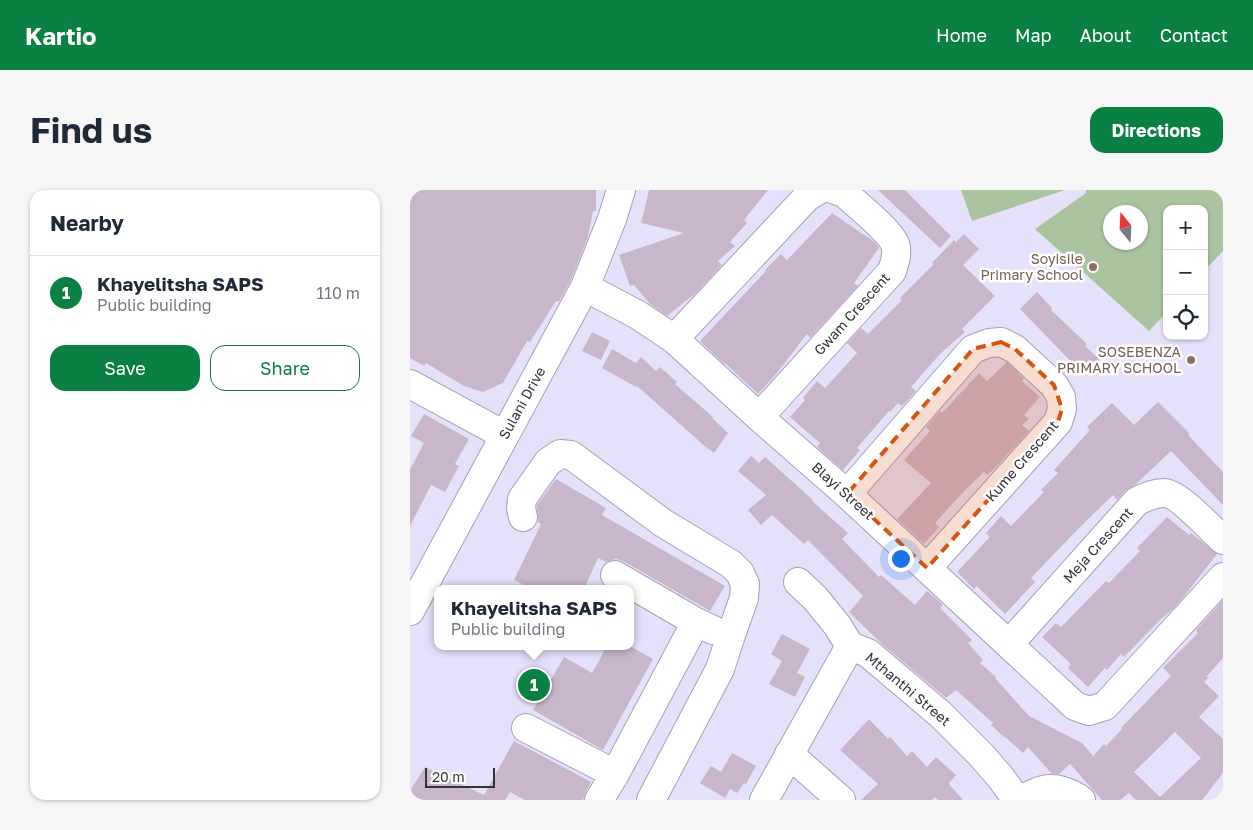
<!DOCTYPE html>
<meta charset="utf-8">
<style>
:root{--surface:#fff;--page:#f6f6f7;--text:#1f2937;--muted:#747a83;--line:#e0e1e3;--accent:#0b8043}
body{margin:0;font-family:"Golos Text",sans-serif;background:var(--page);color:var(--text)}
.controls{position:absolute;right:15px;top:15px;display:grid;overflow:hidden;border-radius:10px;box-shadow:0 1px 4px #0004}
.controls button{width:45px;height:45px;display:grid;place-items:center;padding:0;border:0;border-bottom:1px solid var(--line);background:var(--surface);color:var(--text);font:25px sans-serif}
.compass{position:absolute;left:693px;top:15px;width:45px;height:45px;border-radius:50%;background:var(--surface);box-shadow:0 1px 4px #0004;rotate:342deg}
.scale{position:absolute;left:15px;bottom:12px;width:70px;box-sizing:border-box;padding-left:5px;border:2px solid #33313b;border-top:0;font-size:14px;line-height:18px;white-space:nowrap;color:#33313b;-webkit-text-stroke:4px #fff;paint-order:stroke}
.you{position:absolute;left:490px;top:368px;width:18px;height:18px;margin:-12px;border:4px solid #fff;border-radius:50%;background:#1a73e8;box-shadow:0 0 0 8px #1a73e833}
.badge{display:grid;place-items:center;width:32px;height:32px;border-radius:50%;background:var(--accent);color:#fff;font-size:16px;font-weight:700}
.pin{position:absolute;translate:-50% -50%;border:2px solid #fff;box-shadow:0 1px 5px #0006}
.popup{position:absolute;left:24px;top:395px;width:200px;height:65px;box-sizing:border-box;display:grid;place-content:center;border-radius:10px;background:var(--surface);filter:drop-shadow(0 1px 4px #0005);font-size:16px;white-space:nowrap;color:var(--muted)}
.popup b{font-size:19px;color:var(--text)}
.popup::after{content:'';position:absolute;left:50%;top:100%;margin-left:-10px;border:10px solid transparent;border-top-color:var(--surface)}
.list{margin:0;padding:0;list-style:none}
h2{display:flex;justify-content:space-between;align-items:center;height:65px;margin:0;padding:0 20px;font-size:21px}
h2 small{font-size:16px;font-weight:400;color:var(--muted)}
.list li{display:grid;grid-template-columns:32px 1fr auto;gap:15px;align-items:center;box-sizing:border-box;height:75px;padding:0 20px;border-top:1px solid var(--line)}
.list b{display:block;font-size:19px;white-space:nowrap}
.list p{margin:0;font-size:16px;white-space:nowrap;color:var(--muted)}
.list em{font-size:16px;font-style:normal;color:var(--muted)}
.actions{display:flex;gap:10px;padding:15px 20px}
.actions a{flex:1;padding:11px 0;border:1px solid var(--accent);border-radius:15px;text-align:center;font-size:18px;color:var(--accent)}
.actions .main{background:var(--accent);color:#fff}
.icon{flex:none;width:28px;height:28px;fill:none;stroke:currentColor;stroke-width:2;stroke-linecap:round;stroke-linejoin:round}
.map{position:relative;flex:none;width:813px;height:610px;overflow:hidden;border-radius:15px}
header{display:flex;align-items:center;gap:30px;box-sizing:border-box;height:70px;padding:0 25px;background:var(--accent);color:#fff}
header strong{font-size:24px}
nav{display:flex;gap:28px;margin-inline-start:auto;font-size:18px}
.intro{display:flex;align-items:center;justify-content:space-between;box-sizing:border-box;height:120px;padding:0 30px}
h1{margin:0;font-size:35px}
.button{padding:12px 22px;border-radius:15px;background:var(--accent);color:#fff;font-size:18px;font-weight:700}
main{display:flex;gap:30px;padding:0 30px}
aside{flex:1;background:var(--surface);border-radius:15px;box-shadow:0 1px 4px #0004}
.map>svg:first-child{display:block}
.green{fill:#abc4a0;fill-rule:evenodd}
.building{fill:#cab6cb;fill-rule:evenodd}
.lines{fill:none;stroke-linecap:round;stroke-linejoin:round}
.minor-casing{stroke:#a4a0b9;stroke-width:30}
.minor{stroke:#fff;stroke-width:28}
.marked{fill:#d65511;fill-opacity:0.2;stroke:#d65511;stroke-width:4;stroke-dasharray:10 6;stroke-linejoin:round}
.education-dot{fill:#8d6e63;stroke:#fff;stroke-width:2}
.labels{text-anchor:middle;stroke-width:5;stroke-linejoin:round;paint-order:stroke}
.education-label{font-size:14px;fill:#785e54;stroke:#fff;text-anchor:end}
.street-label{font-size:14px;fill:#33313b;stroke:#fff}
</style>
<header>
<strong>Kartio</strong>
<nav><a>Home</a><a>Map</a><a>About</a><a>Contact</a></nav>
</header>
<div class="intro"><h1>Find us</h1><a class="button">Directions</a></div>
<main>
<aside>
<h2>Nearby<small></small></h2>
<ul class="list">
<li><span class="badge">1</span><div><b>Khayelitsha SAPS</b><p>Public building</p></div><em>110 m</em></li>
</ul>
<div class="actions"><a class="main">Save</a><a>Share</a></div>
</aside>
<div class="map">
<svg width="813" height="610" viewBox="0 0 813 610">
<rect width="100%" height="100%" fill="#e5e1fb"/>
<path class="green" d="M551 0H655L562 31Z
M676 0H813V61L794 81V19H757V122L739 141 625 39 676 3ZM730 22V52H700V22Z"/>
<path class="building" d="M0 0H186V21H183L178 47 161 90 149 112 146 111 120 152 117 151 93 193 73 202 54 196 16 173 14 176 0 168Z
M239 0H358L334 30 337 33 320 52 325 56 308 71 312 75 287 102 257 126 240 114 224 95 220 96 209 65 274 43 231 33Z
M468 0H495L541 46 530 58Z
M422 23 466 53 469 58 444 93 448 96 400 148 397 144 366 184 348 204 315 173 314 174 290 151 356 81 355 80 371 64 377 70Z
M554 44 569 59 553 75 585 106 552 139 555 142 530 164 501 197 506 201 492 216 488 213 480 222 479 221 447 258 450 260 433 280 407 257 410 253 380 227 395 210 393 208 407 191 415 198 447 163 437 153 451 138 458 144 492 110 490 108 524 74 522 73 544 50 546 52Z
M627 102 642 118 641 120 677 154 675 156 689 169 673 184 610 119Z
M182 142 200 151 191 170 172 161Z
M202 159 226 173 231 167 246 181 250 177 267 192 265 194 303 227 302 228 318 243 304 263 299 259H298L227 196 226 197 192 178Z
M597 172 614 189 612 191 630 207 614 225 619 229 612 235 619 241 585 278 577 285 574 282 556 299 525 333 529 337 514 354 487 329 521 293 494 270 520 241 516 237 530 221 532 223 569 183 577 191Z
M748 212 780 244 778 245 813 282V315L761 261 725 295 716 300 707 310 703 305 669 338 621 388 625 392 595 424 567 396 564 399 547 382 580 347 576 343 591 326 601 336 634 302 631 300 648 283 644 280 680 240 677 237 702 213 724 235Z
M14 224 59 249 45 274 49 276 35 302 21 295 0 336V280L14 253 1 246Z
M341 266 349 273 355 267 403 310 402 311 438 343 432 349 469 387 471 385 505 415 517 401 528 410 533 415 530 418 562 450 558 453 573 470 570 473 586 487 585 488 619 526 672 553 685 568 684 565 694 554 696 556 712 539 711 538 761 486 753 478 788 443 786 440 813 410V468L797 486 798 488 794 492 809 506 789 527 813 549V583L792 610H726L719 603 710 610H692L660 574 649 584H642L618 557 613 563 595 547H594L581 535 583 533 546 500 536 508 473 455 439 422 453 406 398 350 394 354 362 325 351 335 338 320 356 305 328 281ZM765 542 791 568 750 607 724 582Z
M146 289 196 318 192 325 315 396 300 421 213 371 206 369 196 372 188 368 174 399H122L104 390 131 334 128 332 127 315Z
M757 327 779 345 781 343 807 364 775 405 763 419 751 429 714 467 711 464 697 480 695 478 678 497 658 478 661 474 632 447 646 433 651 437 696 391 699 393 730 361 727 358Z
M372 444 400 459 387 483 395 487 385 507 359 494 372 471 361 464Z
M197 456H220L243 469 193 560 123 520 154 467 182 483Z
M459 529 478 549 480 547 497 566 502 561 517 577 526 567 546 585 539 593V594L553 610H528L525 607 522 610H451L468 594 430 560Z
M104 551 181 592 176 602 173 610H115L100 602 95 610H0V601L15 577 74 605Z
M322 563 346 576 336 594 334 593 327 603 320 599 315 608 290 593 301 576 311 582Z"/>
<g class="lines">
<g class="minor-casing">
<path id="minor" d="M175 97 228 125 264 149 349 227 437 304 665 516 679 521 695 516 813 387
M264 149 397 7 409 0
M0 194 94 245
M349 227 482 81C485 72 488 62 485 54 479 40 446 14 434 3L425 0
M437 304 563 159 579 153 591 152 605 159 644 195 651 207 652 219 648 232 517 378
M113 327 111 318 112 309 138 272 150 264 161 265 253 333 321 374 330 383 335 394 334 408 320 448 310 479 241 610
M205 385 286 432 303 440
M388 392 405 408 427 435 440 456 458 463 530 524 572 566 591 588 607 610
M0 421 175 97 202 29 211 0
M599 454 727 311C736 307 744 303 754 303 768 303 801 339 813 350
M116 538 205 584
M379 564 431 610
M189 610 205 584 286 432
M354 610 440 456
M610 610C617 607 625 602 633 600 646 597 660 602 671 610"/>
</g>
<use href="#minor" class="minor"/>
</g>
<path class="marked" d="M591 152 605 159 644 195 652 219 648 232 517 378 437 304 563 159Z"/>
<g class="education-dot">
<circle cx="683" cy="77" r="5"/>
<circle cx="781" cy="170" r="5"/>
</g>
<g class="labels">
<g class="education-label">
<text x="673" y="74">Soyisile<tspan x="673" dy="16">Primary School</tspan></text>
<text x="771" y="167">SOSEBENZA<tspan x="771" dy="16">PRIMARY SCHOOL</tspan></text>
</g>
<g class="street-label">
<text transform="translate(442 124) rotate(-48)" y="5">Gwam Crescent</text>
<text transform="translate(112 213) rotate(-61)" y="5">Sulani Drive</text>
<text transform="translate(612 271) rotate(-49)" y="5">Kume Crescent</text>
<text transform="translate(433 301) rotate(42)" y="5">Blayi Street</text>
<text transform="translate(688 355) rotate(-48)" y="5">Meja Crescent</text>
<text transform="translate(498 499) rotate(40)" y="5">Mthanthi Street</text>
</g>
</g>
</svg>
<div class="controls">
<button>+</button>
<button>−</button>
<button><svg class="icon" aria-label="locate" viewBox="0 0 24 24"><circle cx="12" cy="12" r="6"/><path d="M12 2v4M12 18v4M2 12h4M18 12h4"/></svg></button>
</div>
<svg class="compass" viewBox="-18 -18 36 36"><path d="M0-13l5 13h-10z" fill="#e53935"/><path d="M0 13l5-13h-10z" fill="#747a83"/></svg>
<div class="scale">20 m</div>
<div class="you"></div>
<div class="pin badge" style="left:124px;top:495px">1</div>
<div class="popup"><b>Khayelitsha SAPS</b>Public building</div>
</div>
</main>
